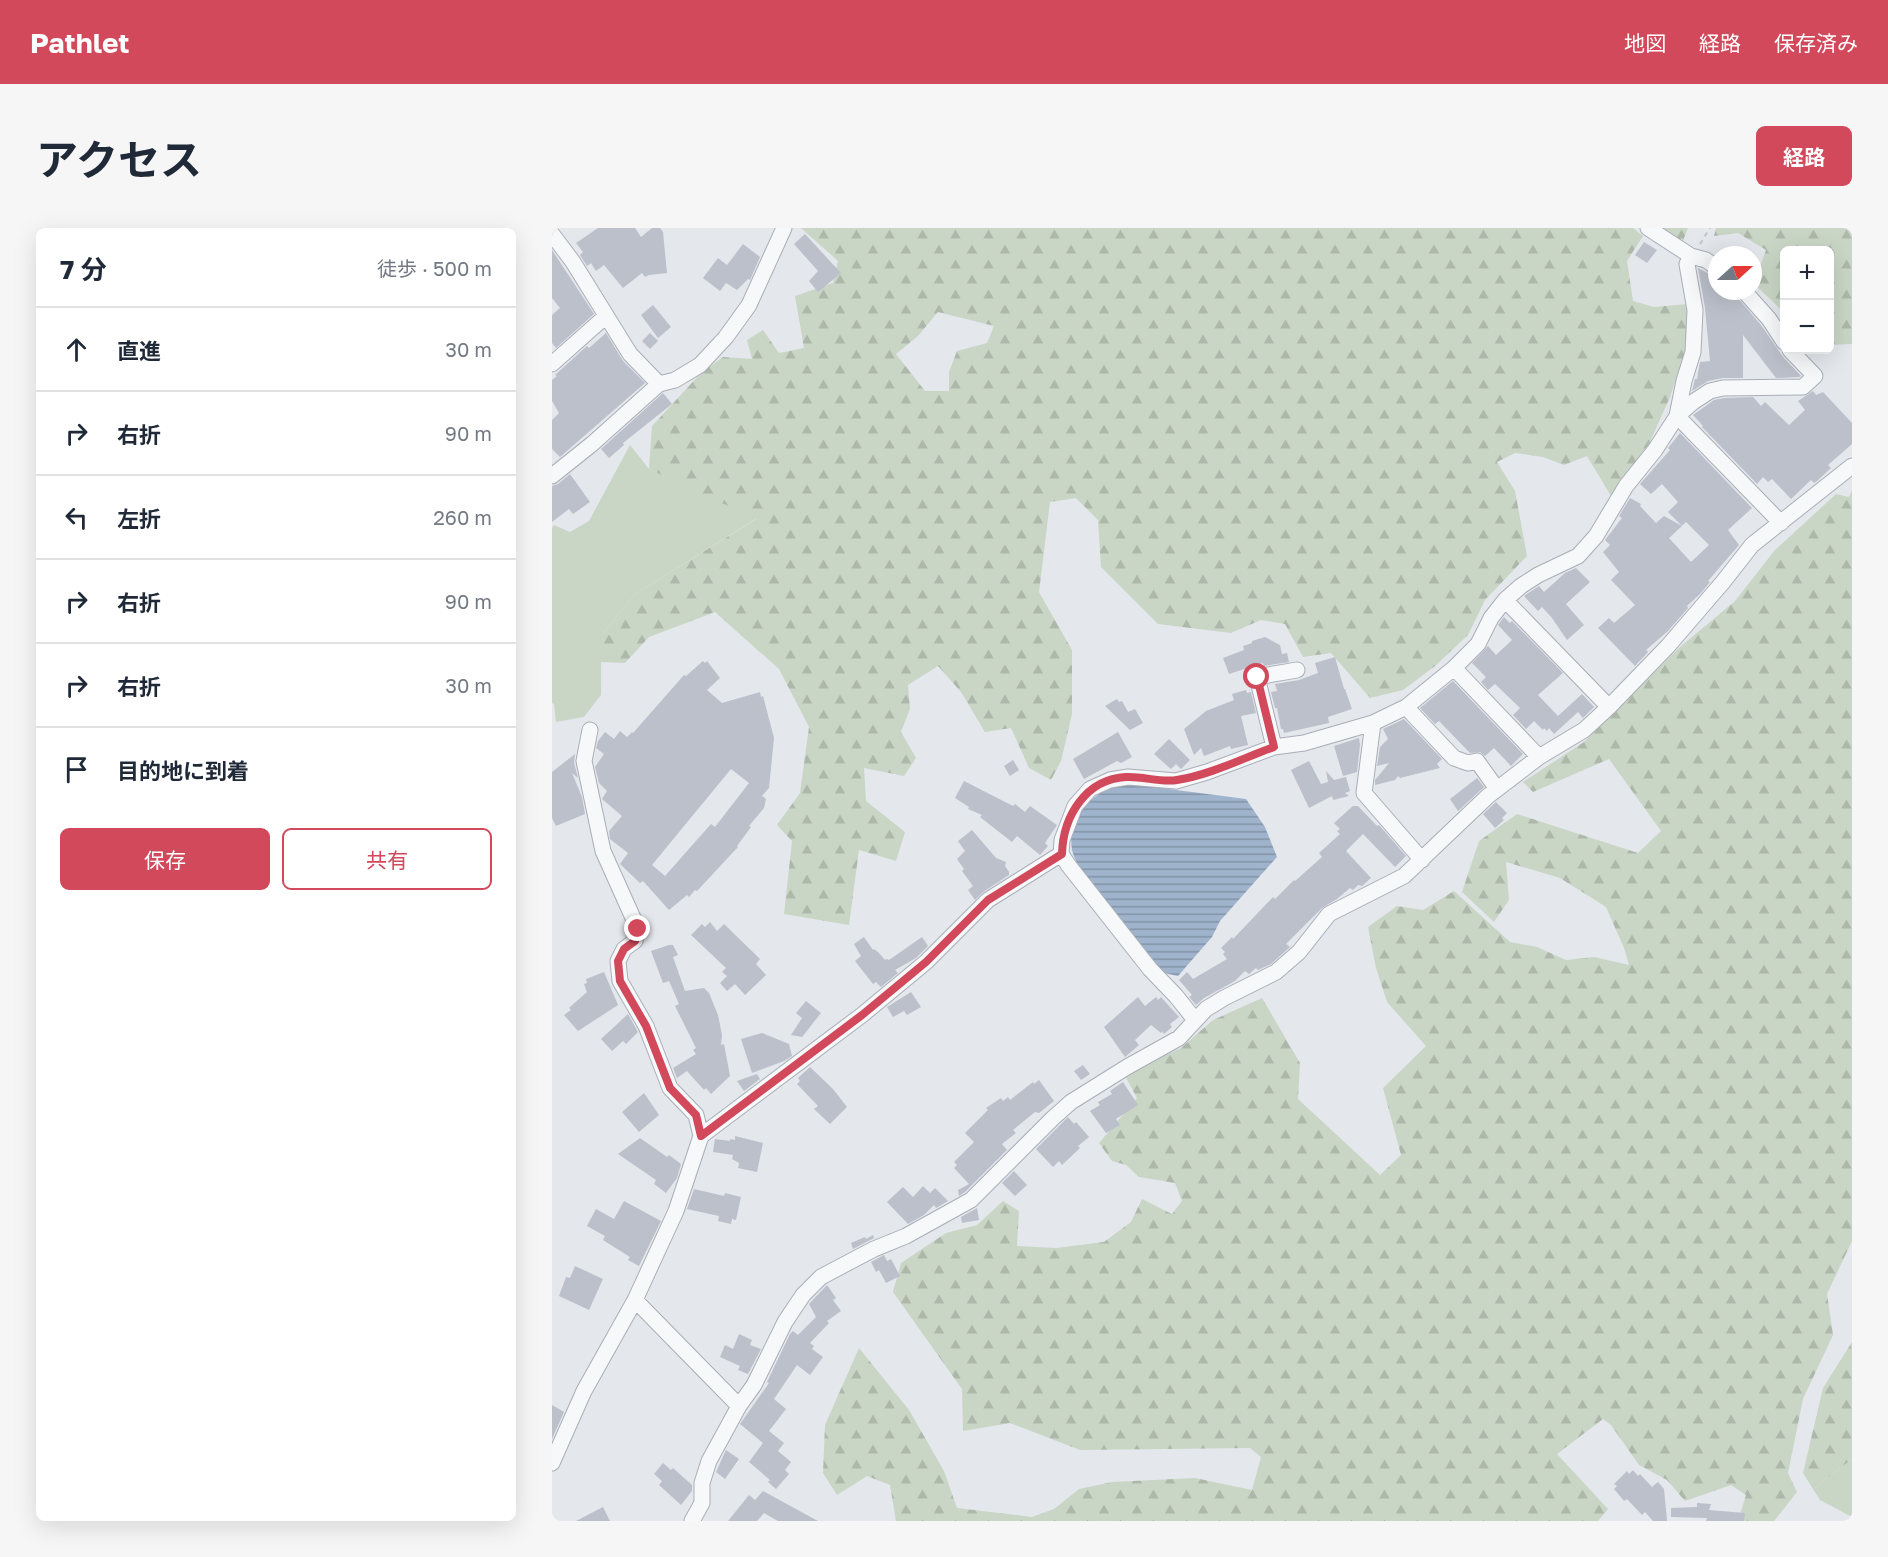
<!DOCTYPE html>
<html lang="ja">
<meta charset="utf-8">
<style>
:root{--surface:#fff;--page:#f6f6f7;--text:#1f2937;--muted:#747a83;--line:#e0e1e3;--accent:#d1495b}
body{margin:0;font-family:"Golos Text","Noto Sans JP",sans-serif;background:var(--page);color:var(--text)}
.controls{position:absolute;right:18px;top:18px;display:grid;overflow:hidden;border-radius:9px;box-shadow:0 6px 24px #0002}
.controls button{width:54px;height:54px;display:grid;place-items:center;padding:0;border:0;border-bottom:2px solid var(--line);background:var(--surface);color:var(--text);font:30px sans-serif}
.compass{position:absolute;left:1156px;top:18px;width:54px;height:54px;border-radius:50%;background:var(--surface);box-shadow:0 6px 24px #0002;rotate:69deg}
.stop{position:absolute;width:18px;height:18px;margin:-14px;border:4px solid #d1495b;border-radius:50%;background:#fff}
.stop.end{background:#d1495b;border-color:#fff;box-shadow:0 2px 6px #0008}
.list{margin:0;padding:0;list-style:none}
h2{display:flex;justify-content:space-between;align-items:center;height:78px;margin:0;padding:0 24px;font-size:26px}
h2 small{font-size:20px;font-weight:400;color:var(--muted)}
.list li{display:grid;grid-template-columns:39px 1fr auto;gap:18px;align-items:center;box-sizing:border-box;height:84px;padding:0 24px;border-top:2px solid var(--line)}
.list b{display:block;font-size:22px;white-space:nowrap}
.list em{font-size:20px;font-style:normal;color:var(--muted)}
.actions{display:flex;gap:12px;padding:18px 24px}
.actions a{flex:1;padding:14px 0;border:2px solid var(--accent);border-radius:9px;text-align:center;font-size:21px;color:var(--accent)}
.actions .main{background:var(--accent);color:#fff}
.icon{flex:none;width:33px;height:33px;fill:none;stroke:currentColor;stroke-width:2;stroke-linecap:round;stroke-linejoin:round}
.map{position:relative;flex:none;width:1300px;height:1293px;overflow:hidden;border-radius:9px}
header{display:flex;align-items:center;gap:36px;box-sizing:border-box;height:84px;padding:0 30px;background:var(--accent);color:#fff}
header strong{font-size:28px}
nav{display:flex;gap:33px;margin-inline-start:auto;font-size:21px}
.intro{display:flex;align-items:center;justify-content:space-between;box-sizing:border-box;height:144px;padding:0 36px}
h1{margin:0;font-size:42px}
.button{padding:15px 27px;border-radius:9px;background:var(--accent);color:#fff;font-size:21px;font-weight:700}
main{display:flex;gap:36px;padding:0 36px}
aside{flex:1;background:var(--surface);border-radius:9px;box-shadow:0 6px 24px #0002}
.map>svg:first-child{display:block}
.green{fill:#c9d6c5}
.forest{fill:url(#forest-firs);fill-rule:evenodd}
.water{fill:url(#water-rules)}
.building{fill:#bbc0ca;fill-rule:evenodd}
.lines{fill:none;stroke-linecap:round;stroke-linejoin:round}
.minor-casing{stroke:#a9aeb7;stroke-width:17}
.path{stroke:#c2c5cb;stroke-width:2;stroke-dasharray:4.5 4.5;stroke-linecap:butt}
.minor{stroke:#f7f8fa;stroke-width:15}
.route{stroke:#d1495b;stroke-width:8}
</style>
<header>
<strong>Pathlet</strong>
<nav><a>地図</a><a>経路</a><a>保存済み</a></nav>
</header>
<div class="intro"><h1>アクセス</h1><a class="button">経路</a></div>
<main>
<aside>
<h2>7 分<small>徒歩 · 500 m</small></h2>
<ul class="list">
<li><svg class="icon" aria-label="ahead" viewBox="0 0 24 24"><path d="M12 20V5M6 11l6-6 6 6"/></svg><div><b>直進</b></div><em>30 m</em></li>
<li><svg class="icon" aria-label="right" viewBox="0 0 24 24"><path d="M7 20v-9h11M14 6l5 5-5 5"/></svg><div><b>右折</b></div><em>90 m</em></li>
<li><svg class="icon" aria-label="left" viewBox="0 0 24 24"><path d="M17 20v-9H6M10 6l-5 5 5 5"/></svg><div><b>左折</b></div><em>260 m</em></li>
<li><svg class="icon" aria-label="right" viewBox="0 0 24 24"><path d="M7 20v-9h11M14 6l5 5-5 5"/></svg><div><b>右折</b></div><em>90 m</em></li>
<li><svg class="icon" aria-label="right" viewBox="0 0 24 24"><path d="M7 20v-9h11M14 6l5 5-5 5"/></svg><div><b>右折</b></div><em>30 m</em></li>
<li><svg class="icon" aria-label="arrive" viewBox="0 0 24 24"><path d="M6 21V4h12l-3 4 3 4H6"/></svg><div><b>目的地に到着</b></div></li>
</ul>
<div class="actions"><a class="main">保存</a><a>共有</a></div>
</aside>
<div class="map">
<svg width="1300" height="1293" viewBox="0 0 1300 1293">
<defs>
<pattern id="forest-firs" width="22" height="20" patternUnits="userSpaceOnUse" patternTransform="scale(1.5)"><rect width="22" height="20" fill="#c9d6c5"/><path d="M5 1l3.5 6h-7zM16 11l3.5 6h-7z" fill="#adb8ab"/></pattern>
<pattern id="water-rules" width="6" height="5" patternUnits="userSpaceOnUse" patternTransform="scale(1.5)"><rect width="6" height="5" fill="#9fb4cc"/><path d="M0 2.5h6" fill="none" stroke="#8293a7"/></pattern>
</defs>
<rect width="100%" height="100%" fill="#e4e7ec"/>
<path class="green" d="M78 217 97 241 205 290 82 367 49 408V467L32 489 4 494 2 476 0 475V300L2 297 18 304 37 293Z
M1300 1231V1289L1268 1272 1261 1261Z"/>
<path class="forest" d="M249 0H1081L1091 8 1075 33 1081 73 1102 79 1136 76 1133 125 1118 169 1097 216 1059 268 1035 228 1012 237 991 229 963 225 945 234 963 263 975 328 933 372 916 407 883 438 851 462 818 470 779 425 751 429 733 396 709 392 679 405 606 396 549 339 546 292 524 270 498 274 487 364 520 422V486L509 533 499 552 477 540 459 500 433 504 409 464 386 438 356 457 358 481 349 504 364 530 352 548 312 540 314 573 353 604 344 633 307 622 297 697 232 686 240 613 225 597 248 565 257 499 227 441 163 384 97 409 73 435 49 434V408L82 367 204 291 97 241 100 198 149 145 171 129 200 131 195 112 211 102 227 125 252 120 243 68 281 55 286 33ZM386 84 442 98 435 115 405 123 397 144V163H373L344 126 366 108Z
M1101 0H1136L1129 18Z
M1164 0H1300V116L1278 117V22H1232V84L1202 56 1214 22 1186 5 1162 8Z
M1300 262V1013L1275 1066 1281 1107 1251 1171 1236 1245 1245 1264 1222 1293H1186L1194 1267 1179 1257 1133 1273 1115 1252 1087 1237 1059 1197 1051 1191 1005 1226 1056 1281 1046 1293H344L338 1257 315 1248 285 1267 271 1245 273 1197 307 1120 357 1182 392 1243 405 1280 480 1289 502 1281 527 1261 560 1254 643 1250 700 1262 709 1229 698 1220 528 1222 458 1195 411 1203 410 1161 341 1064 349 1035 394 1005 425 997 451 973 467 983 465 1018 504 1020 552 1014 579 994 590 971 620 986 630 973 623 955 587 949 574 937 560 933 547 915 585 870 572 846 629 820 661 792 710 770 748 835 746 871 828 947 849 927 831 860 874 818 835 774 824 740 816 699 845 678 871 682 902 663 958 714 985 719 1014 732 1042 729 1077 737 1072 720 1054 679 1008 650 954 634 957 672 942 694 910 664 927 613 965 586 1086 625 1109 603 1057 531 981 564 971 554 1032 514 1128 419 1183 373 1223 322 1284 266 1297 269Z
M1300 1114V1231L1261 1261 1251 1245 1271 1160Z"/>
<path class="water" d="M570 555 694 571 713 599 725 629 668 693 660 709 626 748 612 745 527 640C525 634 521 628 520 622 514 585 541 566 570 555Z"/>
<path class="building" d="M46 0H83L89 9 100 0H108L111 4 115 45 97 47 93 49 90 45 71 60 52 37 44 43 39 35 35 38 28 27 31 24 24 15Z
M253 6 289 45 266 64 257 53 266 43 242 16Z
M1092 14 1105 22 1095 35 1083 27Z
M191 16 208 29 198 52 196 51 185 62 174 55 168 63 151 50 166 30 175 37Z
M0 22 42 86 4 120 0 115V87L8 80 0 70Z
M1146 40 1165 50V63H1182L1185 69 1209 97 1231 129 1249 148 1247 149 1224 150 1191 107V150H1171L1156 153 1140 163 1143 151H1145L1148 134 1158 133 1153 80Z
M101 77 119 99 106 110 89 87Z
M54 105 71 133 93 155 8 229 0 221V192L7 185 0 173V152L5 148 3 147 35 118 37 120Z
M98 105 106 113 98 121 90 113Z
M1261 163 1264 167 1271 164 1300 195V216L1276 237 1279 240 1265 253 1262 255 1259 252 1239 271 1220 251 1216 254 1211 249 1205 256 1150 199 1151 198 1141 187 1162 172 1172 170 1201 169 1209 178 1213 174 1237 197 1253 182 1246 173Z
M111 165 120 176 71 215 72 217 57 230 49 221Z
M1128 205 1200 280 1176 302 1187 317 1156 353 1158 354 1149 365 1135 378 1136 380 1116 403 1094 422 1096 424 1083 438 1046 400 1057 390 1062 395 1083 377 1059 352 1067 344 1051 324 1058 317 1053 312 1070 290 1067 288 1078 270 1089 276 1088 278 1104 295 1112 288 1130 298 1117 310 1139 334 1157 317 1134 294 1130 298 1116 284 1126 274 1110 256 1099 266 1088 256 1118 222 1116 220Z
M18 246 38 274 21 286 17 281 0 294V258L6 256Z
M1024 340 1038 354 1014 376 1032 397 1015 412 1000 390 990 379 986 383 972 368 987 358 992 364 1013 345Z
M952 389 958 395 960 393 1011 445 986 467 1006 488 1030 466 1042 479 1031 490 1026 484 1002 506 997 500 995 503 992 500 991 502 982 493 974 501 961 487 968 480 943 456 936 462 929 454 934 449 920 435 936 418 944 427 960 412 946 397Z
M713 409 728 417 730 426 735 425 737 434 712 438 711 435 677 446 671 430 692 422 691 418 700 415V413Z
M783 429 792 461H793L800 481 776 489 777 495 732 505 731 501H729L725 480H723L719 464 725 463 723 456 747 452 766 445 763 435Z
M151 433 153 435 155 433 168 450 155 462 170 475 208 464 209 469 211 468 222 510 217 560 210 568 214 571 212 580 197 598 199 599 185 618 186 619 145 663 143 662 137 669 135 667 117 682 91 653 88 655 68 636 76 625 58 611 57 603 70 588 50 571 55 563 47 555 43 539 52 526 44 520 46 513 53 504 62 511 68 503 75 509 80 504 81 505 132 447 134 448ZM179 541 197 555 163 599 159 596 113 648 100 637Z
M901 453 971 526 959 538 942 520 933 528 928 524 918 525 887 493 883 496 868 480Z
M694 462 695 465 699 464 704 485 689 488 696 517 679 521 678 518 652 528 649 520 642 527 632 501 654 483 682 472 680 466Z
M565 471 567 474 570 473 576 484 583 481 591 495 578 502 553 478Z
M852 491 890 531 885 536 888 540 848 550 846 548 843 552 823 557V552L837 535 825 538 828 519 836 511 831 501Z
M566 504 580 529 569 535 565 533 532 551 521 531Z
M807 510 808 517 805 544 791 548 782 518Z
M617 511 638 532 629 541 624 536 619 541 602 526Z
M23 526 22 535 26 550 20 545 30 569 33 586 4 598 0 590V544Z
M461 532 467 542 458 548 452 538Z
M757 533 769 556 776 554 774 543 782 552 794 549 798 563 793 565 797 568 781 572 780 568 757 580 739 542Z
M925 550 932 559 906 583 898 571Z
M412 553 461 578 463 576 473 584 478 578 505 597 493 615 496 618 488 627 465 608 460 614 428 589 430 587 416 581 417 579 403 570Z
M944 574 955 585 950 590 952 592 943 600 931 586Z
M801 578H806L825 598 827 597 854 628 843 639 811 606 794 623 819 650 810 658 806 657 801 662 798 660 785 671 770 680 734 716 738 719 719 736 706 742 704 740 697 746 693 743 683 753 652 770 644 777 637 769 640 767 627 752 635 744 641 751 675 731 671 726 673 724 669 720 680 709 681 711 721 669 723 671 742 652 743 653 770 629 767 625 788 606 785 603 788 601 782 595Z
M420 602 444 630 454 634 453 638 457 644V647L431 664 423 672 416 662 421 658 410 643 412 641 405 631 413 623 406 613Z
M158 694 165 703 172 696 208 731 204 736 214 747 193 767 183 756 175 763 168 755 175 748 170 744 174 740 139 707 150 696 153 699Z
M312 709 321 722 322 721 327 725 333 732 335 731 337 732 370 709 376 718 364 730 343 742 346 745 329 759 324 754 321 756 303 733 309 728 302 716Z
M117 717H121L126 727 121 729 133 763 152 760 157 765 166 787 170 807 169 817 172 816 178 848 159 866 154 860 152 862 135 843 125 850 121 840 144 826 141 822 144 820 123 778 127 776 117 753 111 755 99 723Z
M52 744 66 777 26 803 12 787 19 782 17 780 35 764 32 756 35 755 34 751Z
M359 764 369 779 355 787 352 783 341 789 335 779Z
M586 769 593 778 604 769 606 772 609 769 627 789 618 796 620 799 612 806 610 803 609 805 599 797 583 812 587 817 573 829 552 799Z
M254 773 269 785 250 809 239 807 250 790 244 785Z
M76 786 86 804 74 816 71 813 60 823 49 811Z
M210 805 237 816 240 828 232 833 200 845 189 811Z
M531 837 538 846 529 852 522 843Z
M258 839 281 861 295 879 278 896 262 881 266 878 245 856 248 853 246 850Z
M205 846 208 851 192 863 185 853Z
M487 852 502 873 487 885 483 884 461 902 464 905 450 916 455 922 413 964 407 968 406 962 417 956 402 940 405 937 402 934 422 914 413 905 436 882 434 880 449 870 451 873 456 869 458 872 481 854 482 856Z
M571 854 586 877 564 891 568 897 554 905 538 883 548 877 546 874 560 866 558 863Z
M92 865 107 887 87 904 70 884Z
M516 889 522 896 524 894 537 909 526 918 528 920 510 937 507 933 501 939 484 921Z
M183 908 211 915 205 944 186 940 187 935 180 931 181 927 161 924 163 911 178 913V911L183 912Z
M88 910 115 929 117 927 129 936 125 950 114 965 102 956 104 952 66 926Z
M462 943 475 957 463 968 450 955Z
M371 958 378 965 383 960 396 973 384 980 382 977 372 987 356 996 335 974 351 959 361 969Z
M142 961 172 968 173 965 189 969 184 992 180 991 179 996 166 993 167 988 135 981Z
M72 973 109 993 87 1038 76 1032 78 1029 51 1012 53 1008 35 998 44 981 62 991Z
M425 980 427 992 410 995 409 989Z
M321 1007 322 1010 301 1021 299 1015 313 1009 314 1011Z
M332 1027 335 1033 339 1031 348 1048 334 1055 327 1042 324 1044 319 1034Z
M23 1038 51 1051 37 1082 7 1068 14 1049 18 1050Z
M275 1057 284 1070 281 1072 289 1083 275 1093 277 1095 258 1115 262 1118 260 1121 271 1129 258 1147 245 1137 222 1171 234 1181 217 1203 232 1215 226 1223 239 1234 233 1242 237 1246 224 1261 216 1254 218 1252 197 1234 211 1215 188 1196 217 1155 215 1154 238 1106 241 1103 246 1107 264 1089 257 1076Z
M187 1106 200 1112 198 1117 209 1121 196 1146 186 1142 188 1138 168 1129 173 1117 181 1121Z
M0 1177 12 1184 0 1211Z
M174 1222 187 1231 173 1251 164 1244Z
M111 1235 119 1242 121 1240 140 1257V1263L129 1277 107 1257 110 1253 102 1246Z
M1081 1242 1086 1248 1088 1246 1100 1259 1106 1254 1112 1261 1115 1293H1101L1093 1284 1090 1287 1075 1271 1072 1273 1062 1261 1065 1258 1062 1256 1075 1243 1077 1246Z
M211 1263 266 1293H226L212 1285 205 1293H176L197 1267 203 1272Z
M1145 1275 1159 1276 1157 1282 1193 1285 1192 1293H1154L1155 1290 1119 1289V1280L1145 1279Z
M51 1279 58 1293H24Z"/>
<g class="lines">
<g class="minor-casing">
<path id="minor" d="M1096 0 1139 28 1154 32 1165 40
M0 6 21 34 78 126 107 156
M1139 28 1135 36 1143 82 1141 124 1132 153 1125 188 1229 295
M1192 63 1217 91 1232 114
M0 136 54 88
M0 248 40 216 107 156 123 152 148 137 174 109 197 77 232 0
M953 372 1057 479
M902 440 987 529
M854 479 902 530 916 535 925 533 945 561
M821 495 812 565 870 632
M722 519 705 449 745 442
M643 792 624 768 598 741 517 638 509 626 510 612 523 578 538 561 558 552 576 549 624 553 655 544 722 519 752 515 821 495 854 479 902 440 926 416 939 390 953 372 969 358 986 347 1026 328 1044 308 1074 258 1103 222 1125 188 1141 174 1158 163 1171 160 1251 159 1263 148 1238 122
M149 908 310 787 374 734 436 672 509 626
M83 1072 187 1178
M0 1235 32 1163 83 1072 124 983 149 908 144 887 118 860 94 798 68 753 66 733 72 721 83 713 86 701 51 623 32 533 38 502
M140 1293 150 1275V1255L157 1233 187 1178 202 1157 233 1094 251 1067 269 1049 322 1021 354 1008 419 972 501 890 519 874 575 839 627 810 654 781 672 770 724 744 747 724 777 686 852 648 936 568 987 529 1032 502 1057 479 1116 418 1171 354 1200 317 1300 238"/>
</g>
<path class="path" d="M1148 16 1158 0"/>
<use href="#minor" class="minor"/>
</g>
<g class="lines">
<path class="route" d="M86 701 83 713 72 721 66 733 68 753 94 798 118 860 144 887 149 908 310 787 374 734 436 672 510 626C511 588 534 551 574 549 591 548 609 555 625 552 658 547 691 530 722 519L705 449"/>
</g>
</svg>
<div class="controls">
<button>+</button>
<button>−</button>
</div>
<svg class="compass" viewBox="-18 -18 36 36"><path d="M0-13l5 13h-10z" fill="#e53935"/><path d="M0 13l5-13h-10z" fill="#747a83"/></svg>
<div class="stop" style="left:705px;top:449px"></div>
<div class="stop end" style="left:86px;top:701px"></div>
</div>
</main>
